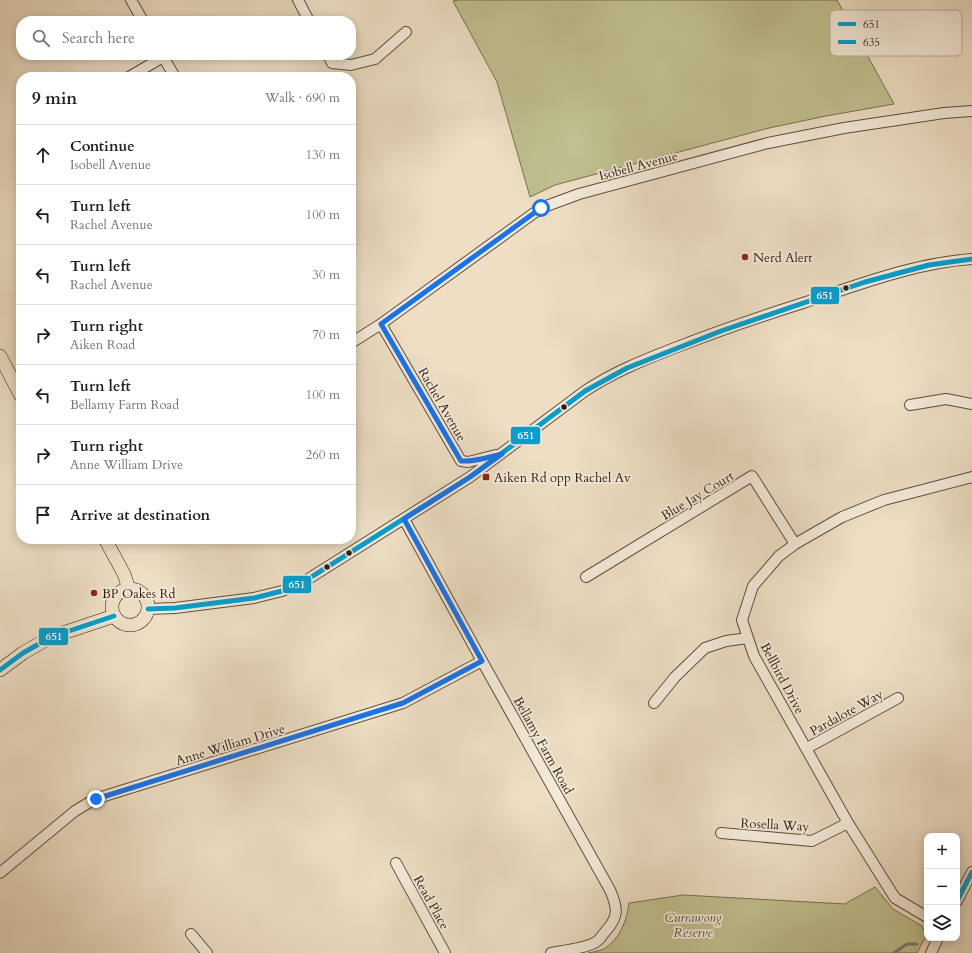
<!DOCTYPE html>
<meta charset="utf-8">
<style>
:root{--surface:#fff;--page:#f2f2f2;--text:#202124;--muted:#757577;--line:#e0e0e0}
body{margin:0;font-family:Cardo,serif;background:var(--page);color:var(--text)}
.controls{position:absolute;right:12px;bottom:12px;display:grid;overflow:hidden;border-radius:8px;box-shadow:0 2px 10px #0003}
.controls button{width:36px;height:36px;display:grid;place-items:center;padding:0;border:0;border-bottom:1px solid var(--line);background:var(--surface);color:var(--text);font:20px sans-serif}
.stop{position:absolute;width:12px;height:12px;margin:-9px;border:3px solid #1a73e8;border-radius:50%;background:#fff}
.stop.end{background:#1a73e8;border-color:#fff;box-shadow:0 1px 4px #0008}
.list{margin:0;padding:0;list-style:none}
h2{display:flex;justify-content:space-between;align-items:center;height:52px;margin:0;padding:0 16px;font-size:17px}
h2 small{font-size:13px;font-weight:400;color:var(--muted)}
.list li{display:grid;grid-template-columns:26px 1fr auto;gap:12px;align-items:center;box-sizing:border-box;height:60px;padding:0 16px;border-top:1px solid var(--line)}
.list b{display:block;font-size:15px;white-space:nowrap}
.list p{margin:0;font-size:13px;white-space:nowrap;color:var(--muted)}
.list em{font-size:13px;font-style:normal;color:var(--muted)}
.icon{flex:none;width:22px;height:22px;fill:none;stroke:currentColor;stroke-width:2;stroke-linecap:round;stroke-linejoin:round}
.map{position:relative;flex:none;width:972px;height:953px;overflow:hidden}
.search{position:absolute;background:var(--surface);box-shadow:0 2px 10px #0003;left:16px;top:16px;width:340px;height:44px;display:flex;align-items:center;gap:10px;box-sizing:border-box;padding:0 14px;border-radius:16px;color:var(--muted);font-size:15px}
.panel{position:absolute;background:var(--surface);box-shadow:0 2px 10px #0003;left:16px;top:72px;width:340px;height:472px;border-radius:16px}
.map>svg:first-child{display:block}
.green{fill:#c0bf8f;stroke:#786e50}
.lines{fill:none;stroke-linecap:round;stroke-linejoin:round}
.stream{stroke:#727b79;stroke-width:3}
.minor-casing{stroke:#5f4d3e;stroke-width:12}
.major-casing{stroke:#301d11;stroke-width:14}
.minor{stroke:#f3ead9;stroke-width:10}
.major{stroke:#eddec4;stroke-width:13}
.bus-1-casing{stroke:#f3ead9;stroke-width:8}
.bus-2-casing{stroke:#f3ead9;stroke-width:8}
.bus-1{stroke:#079ece;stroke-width:5}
.bus-2{stroke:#079ece;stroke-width:5}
.route{stroke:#1a73e8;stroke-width:5}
.poi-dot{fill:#8f2418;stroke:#f3ead9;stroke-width:1.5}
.bus-dot{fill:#301d11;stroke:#f3ead9;stroke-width:1.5}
.labels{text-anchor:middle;stroke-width:3.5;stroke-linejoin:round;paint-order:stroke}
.street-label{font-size:13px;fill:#301d11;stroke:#f3ead9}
.poi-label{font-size:13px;fill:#301d11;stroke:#f3ead9;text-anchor:start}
.park-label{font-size:13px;font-style:italic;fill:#5b4e37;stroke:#f3ead9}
.key{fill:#f3ead9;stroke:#b8ac9d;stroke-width:1}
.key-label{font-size:11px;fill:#301d11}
.line-badge{stroke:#f3ead9;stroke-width:1.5}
.badge-label{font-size:11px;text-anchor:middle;font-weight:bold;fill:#fff}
</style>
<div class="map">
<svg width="972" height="953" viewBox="0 0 972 953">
<rect width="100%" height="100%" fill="#eddec4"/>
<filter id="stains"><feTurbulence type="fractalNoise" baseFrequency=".005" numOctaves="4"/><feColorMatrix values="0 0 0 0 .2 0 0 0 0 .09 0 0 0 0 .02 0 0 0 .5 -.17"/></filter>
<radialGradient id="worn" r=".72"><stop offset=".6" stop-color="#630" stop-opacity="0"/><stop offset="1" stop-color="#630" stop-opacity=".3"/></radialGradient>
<path class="green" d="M458 0H837L894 104 826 116 769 128 555 185 530 197 497 82 453 1Z
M875 887 893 909 922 926 926 936 917 953H588C593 952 599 951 604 949 620 939 627 920 629 903L683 895 845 904Z"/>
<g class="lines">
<path class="stream" d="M894 953 907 944H917"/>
<g class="minor-casing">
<path id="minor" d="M131 0 143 21
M298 0 309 21
M162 55 175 77
M328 55 332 63 351 65 375 59 406 32
M129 77 163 57
M381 324 461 461 468 462 496 455
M351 343 381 324 541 208 579 194 768 143 844 128 944 113 972 111
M910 405 946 399 972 404
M404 519 482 661 610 890C618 908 619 917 605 932 602 935 600 940 596 942 587 948 562 951 551 953
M586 577 752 476 795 544
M148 609 175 608 254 598 282 591 305 581 470 477 585 391C612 373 641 361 672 349 715 332 759 317 803 303 858 285 914 263 972 259
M654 703 675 677 705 648 726 641 748 638
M807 748 898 698
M721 833 812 841 848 823
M396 863 445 953
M0 873 75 811 95 799 403 703 482 661
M957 901 972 872
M927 917 895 898 848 823 754 656 742 620 753 586 779 556 795 544 842 517 884 500 972 477
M191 934 207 953
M931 953 938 938"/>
</g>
<g class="major-casing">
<path id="major" d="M0 356 21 396
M105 539 124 574 129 589
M112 607a18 18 0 1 1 36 0a18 18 0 1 1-36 0Z
M0 670 23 653 51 637 114 616"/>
</g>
<use href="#minor" class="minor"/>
<use href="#major" class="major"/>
<g class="bus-1-casing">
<path id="bus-1" d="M148 609 175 608 254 598 282 591 305 581 470 477 585 391 627 368 721 331 865 282 929 265 972 259
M0 670 23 653 51 637 114 616"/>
</g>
<g class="bus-2-casing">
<path id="bus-2" d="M957 901 972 872"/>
</g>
<use href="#bus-1" class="bus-1"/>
<use href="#bus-2" class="bus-2"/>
</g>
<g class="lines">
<path class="route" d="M96 799 403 703 482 661 404 519 470 477 502 454C489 457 475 462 461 461L381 324 541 208"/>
</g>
<g class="poi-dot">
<circle cx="745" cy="257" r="4"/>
<rect x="482" y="473" width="8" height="8" rx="2"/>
<circle cx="94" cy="593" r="4"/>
</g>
<g class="bus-dot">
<circle cx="846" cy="288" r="3.5"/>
<circle cx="564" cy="407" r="3.5"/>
<circle cx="349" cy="553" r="3.5"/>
<circle cx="327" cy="567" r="3.5"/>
</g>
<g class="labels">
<g class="street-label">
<text transform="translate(638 165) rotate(-15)" y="5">Isobell Avenue</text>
<text transform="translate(443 404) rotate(60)" y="5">Rachel Avenue</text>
<text transform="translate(697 495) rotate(-31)" y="5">Blue Jay Court</text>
<text transform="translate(783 678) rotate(62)" y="5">Bellbird Drive</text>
<text transform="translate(846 712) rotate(-29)" y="5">Pardalote Way</text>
<text transform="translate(230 744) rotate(-17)" y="5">Anne William Drive</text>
<text transform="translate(544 745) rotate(61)" y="5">Bellamy Farm Road</text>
<text transform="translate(775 824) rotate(3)" y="5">Rosella Way</text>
<text transform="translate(432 902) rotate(61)" y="5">Read Place</text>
</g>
<g class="poi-label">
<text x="753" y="262">Nerd Alert</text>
<text x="494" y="482">Aiken Rd opp Rachel Av</text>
<text x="102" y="598">BP Oakes Rd</text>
</g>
<g class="park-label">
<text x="693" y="922">Currawong<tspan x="693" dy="15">Reserve</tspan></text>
</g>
</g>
<rect x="830" y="10" width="132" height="46" rx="6" class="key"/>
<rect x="838" y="22" width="18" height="4" fill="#079ece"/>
<rect x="838" y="40" width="18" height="4" fill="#079ece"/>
<g class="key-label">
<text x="863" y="28">651</text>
<text x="863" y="46">635</text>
</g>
<g class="line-badge">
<rect x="810" y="286" width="30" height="19" rx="4" fill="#079ece"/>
<rect x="510" y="426" width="31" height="19" rx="4" fill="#079ece"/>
<rect x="282" y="575" width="30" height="19" rx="4" fill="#079ece"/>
<rect x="38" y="627" width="31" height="19" rx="4" fill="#079ece"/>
</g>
<g class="badge-label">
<text x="825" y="299">651</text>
<text x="526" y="439">651</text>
<text x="297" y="588">651</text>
<text x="54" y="640">651</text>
</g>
<rect width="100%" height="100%" filter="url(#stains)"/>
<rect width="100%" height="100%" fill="url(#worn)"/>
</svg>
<div class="controls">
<button>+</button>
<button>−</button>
<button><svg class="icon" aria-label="layers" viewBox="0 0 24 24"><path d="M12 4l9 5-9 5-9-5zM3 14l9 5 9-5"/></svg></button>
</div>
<div class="stop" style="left:541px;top:208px"></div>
<div class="stop end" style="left:96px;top:799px"></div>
<div class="search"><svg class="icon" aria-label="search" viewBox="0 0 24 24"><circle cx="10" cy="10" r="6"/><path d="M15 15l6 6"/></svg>Search here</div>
<section class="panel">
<h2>9 min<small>Walk · 690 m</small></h2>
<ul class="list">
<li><svg class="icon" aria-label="ahead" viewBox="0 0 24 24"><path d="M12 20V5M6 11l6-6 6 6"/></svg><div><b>Continue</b><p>Isobell Avenue</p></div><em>130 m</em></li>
<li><svg class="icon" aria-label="left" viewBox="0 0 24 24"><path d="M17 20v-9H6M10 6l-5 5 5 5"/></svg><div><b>Turn left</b><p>Rachel Avenue</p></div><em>100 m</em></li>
<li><svg class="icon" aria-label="left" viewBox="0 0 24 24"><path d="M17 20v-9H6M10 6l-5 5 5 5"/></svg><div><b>Turn left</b><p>Rachel Avenue</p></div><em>30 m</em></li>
<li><svg class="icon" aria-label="right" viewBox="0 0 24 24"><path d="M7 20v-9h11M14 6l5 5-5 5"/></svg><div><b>Turn right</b><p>Aiken Road</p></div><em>70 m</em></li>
<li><svg class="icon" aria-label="left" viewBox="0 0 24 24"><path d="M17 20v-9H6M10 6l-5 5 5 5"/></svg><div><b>Turn left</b><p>Bellamy Farm Road</p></div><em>100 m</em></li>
<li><svg class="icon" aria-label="right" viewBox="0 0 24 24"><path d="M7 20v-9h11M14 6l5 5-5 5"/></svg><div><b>Turn right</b><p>Anne William Drive</p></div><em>260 m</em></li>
<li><svg class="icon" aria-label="arrive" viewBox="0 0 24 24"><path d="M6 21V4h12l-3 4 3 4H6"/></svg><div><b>Arrive at destination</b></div></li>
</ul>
</section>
</div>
